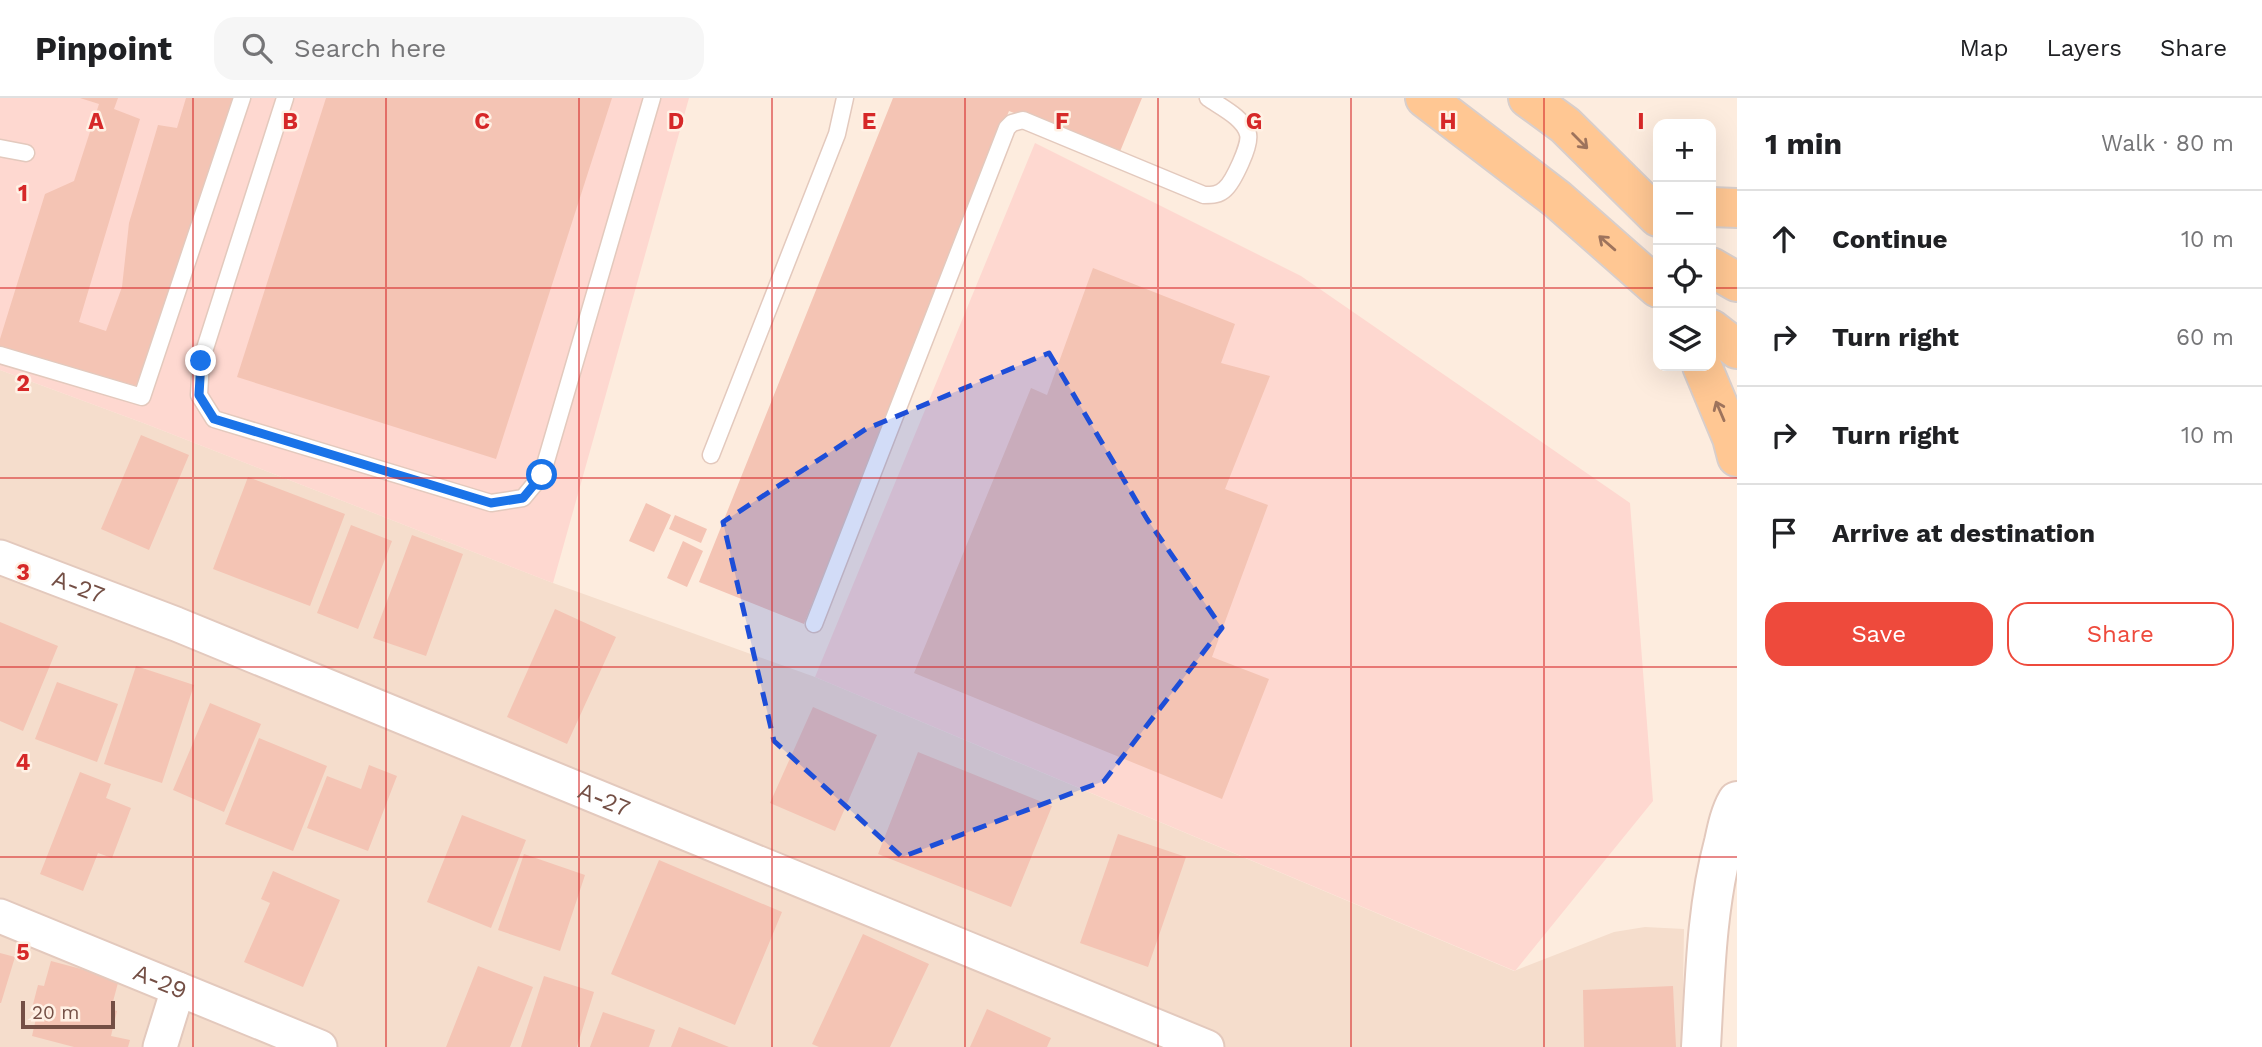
<!DOCTYPE html>
<meta charset="utf-8">
<style>
:root{--surface:#fff;--page:#f6f6f6;--text:#202124;--muted:#757577;--line:#e0e0e0;--accent:#ee4a3c}
body{margin:0;font-family:"Work Sans",sans-serif;background:var(--page);color:var(--text)}
.controls{position:absolute;right:21px;top:21px;display:grid;overflow:hidden;border-radius:14px;box-shadow:0 7px 28px #0002}
.controls button{width:63px;height:63px;display:grid;place-items:center;padding:0;border:0;border-bottom:2px solid var(--line);background:var(--surface);color:var(--text);font:35px sans-serif}
.scale{position:absolute;left:21px;bottom:18px;width:94px;box-sizing:border-box;padding-left:7px;border:4px solid #744f45;border-top:0;font-size:19px;line-height:24px;white-space:nowrap;color:#744f45;-webkit-text-stroke:5px #fff1e5;paint-order:stroke}
.stop{position:absolute;width:21px;height:21px;margin:-16px;border:5px solid #1a73e8;border-radius:50%;background:#fff}
.stop.end{background:#1a73e8;border-color:#fff;box-shadow:0 2px 7px #0008}
.list{margin:0;padding:0;list-style:none}
h2{display:flex;justify-content:space-between;align-items:center;height:91px;margin:0;padding:0 28px;font-size:30px}
h2 small{font-size:23px;font-weight:400;color:var(--muted)}
.list li{display:grid;grid-template-columns:46px 1fr auto;gap:21px;align-items:center;box-sizing:border-box;height:98px;padding:0 28px;border-top:2px solid var(--line)}
.list b{display:block;font-size:26px;white-space:nowrap}
.list em{font-size:23px;font-style:normal;color:var(--muted)}
.actions{display:flex;gap:14px;padding:21px 28px}
.actions a{flex:1;padding:16px 0;border:2px solid var(--accent);border-radius:21px;text-align:center;font-size:24px;color:var(--accent)}
.actions .main{background:var(--accent);color:#fff}
.icon{flex:none;width:38px;height:38px;fill:none;stroke:currentColor;stroke-width:2;stroke-linecap:round;stroke-linejoin:round}
.map{position:relative;flex:none;width:1737px;height:949px;overflow:hidden}
header{display:flex;align-items:center;gap:42px;box-sizing:border-box;height:98px;padding:0 35px;background:var(--surface);border-bottom:2px solid var(--line)}
header strong{font-size:33px}
nav{display:flex;gap:38px;margin-inline-start:auto;font-size:24px}
.search{width:490px;height:63px;background:var(--page);display:flex;align-items:center;gap:18px;box-sizing:border-box;padding:0 24px;border-radius:21px;color:var(--muted);font-size:26px}
main{display:flex}
aside{flex:1;background:var(--surface)}
.map>svg:first-child{display:block}
.residential{fill:#f5ddcc}
.commercial{fill:#fed8d0}
.building{fill:#f4c4b4}
.lines{fill:none;stroke-linecap:round;stroke-linejoin:round}
.service-casing{stroke:#e3c9bd;stroke-width:19}
.minor-casing{stroke:#e3c9bd;stroke-width:37}
.tertiary-casing{stroke:#e3c9bd;stroke-width:42}
.primary-casing{stroke:#d8cecb;stroke-width:42}
.service{stroke:#fff;stroke-width:16}
.minor{stroke:#fff;stroke-width:33}
.tertiary{stroke:#fff;stroke-width:38}
.primary{stroke:#ffc793;stroke-width:38}
.oneway{stroke:#9e735c}
.route{stroke:#1a73e8;stroke-width:9}
.marked{fill:#1d4ed8;fill-opacity:0.2;stroke:#1d4ed8;stroke-width:5;stroke-dasharray:14 9;stroke-linejoin:round}
.grid{fill:none;stroke:#d62828;stroke-width:2;stroke-opacity:0.55}
.labels{text-anchor:middle;stroke-width:5;stroke-linejoin:round;paint-order:stroke}
.street-label{font-size:24px;fill:#744f45;stroke:#fff1e5}
.grid-label{font-size:23px;text-anchor:middle;font-weight:bold;fill:#d62828;stroke:#fff1e5;stroke-width:5;stroke-linejoin:round;paint-order:stroke}
</style>
<header>
<strong>Pinpoint</strong>
<div class="search"><svg class="icon" aria-label="search" viewBox="0 0 24 24"><circle cx="10" cy="10" r="6"/><path d="M15 15l6 6"/></svg>Search here</div>
<nav><a>Map</a><a>Layers</a><a>Share</a></nav>
</header>
<main>
<div class="map">
<svg width="1737" height="949" viewBox="0 0 1737 949">
<rect width="100%" height="100%" fill="#fdecde"/>
<path class="residential" d="M0 272 146 326 553 485 815 579 1514 873 1614 834 1645 829 1684 831 1682 949H0Z"/>
<path class="commercial" d="M0 0H689L553 485 146 326 0 272Z
M1035 45 1301 178 1630 405 1653 703 1515 873 815 579Z"/>
<path class="building" d="M80 0H118L114 11 140 21 79 224 106 233 122 189 129 125 158 27 177 30 186 0H239L137 288 0 250V241L45 96 74 83 99 6Z
M326 0H612L496 361 237 279Z
M893 0H1142L1119 56 1009 13 804 526 699 484Z
M1093 170 1235 226 1221 265 1270 278 1225 391 1268 407 1212 559 1269 581 1222 701 914 575 1031 290 1047 297Z
M141 337 189 357 149 452 101 431Z
M248 379 345 416 310 508 213 471Z
M646 405 671 417 654 454 629 443Z
M675 417 707 431 701 445 669 431Z
M351 427 392 443 358 531 317 515Z
M412 437 463 456 426 558 373 540Z
M683 443 703 453 687 489 667 480Z
M555 511 616 539 567 646 507 619Z
M0 524 58 548 23 633 0 623Z
M136 568 194 587 162 685 104 666Z
M57 584 118 606 97 664 35 641Z
M210 605 261 626 224 714 173 692Z
M813 609 877 637 835 733 770 705Z
M259 640 327 668 293 753 225 726Z
M918 654 1052 708 1011 809 878 756Z
M369 667 397 678 368 753 307 730 327 678 361 691Z
M80 674 111 686 106 700 131 710 112 760 98 755 83 793 40 776Z
M462 717 526 742 491 830 427 804Z
M1118 736 1186 759 1148 869 1080 845Z
M524 756 585 777 560 853 498 832Z
M659 762 782 814 735 927 611 876Z
M273 773 340 802 303 889 244 864 270 805 261 801Z
M863 836 929 866 890 949H819L812 946Z
M0 855 15 859 1 905H0Z
M51 863 119 881 111 911 117 913 111 938 130 942 128 949H74L32 938 37 916 31 914 38 887 44 888Z
M478 868 533 889 510 949H446Z
M544 878 594 894 577 949H521Z
M1673 888 1676 949H1584L1583 892Z
M987 911 1051 940 1047 949H970Z
M603 914 655 932 649 949H590Z
M679 929 729 949H671Z"/>
<g class="lines">
<g class="service-casing">
<path id="service" d="M285 0 201 263 199 297 214 321 491 405 523 400 542 377 652 0
M0 50 26 55
M0 257 142 299 242 0
M711 357 837 36 845 0
M814 526 1007 30 1012 25 1023 22 1204 97C1212 97 1219 97 1225 91 1233 84 1251 47 1248 36 1244 20 1221 9 1208 0"/>
</g>
<g class="minor-casing">
<g id="minor">
<path id="s1" d="M0 459 176 526 1207 949"/>
<path id="s2" d="M0 818 320 949"/>
<path d="M160 949 178 891"/>
</g>
</g>
<g class="tertiary-casing">
<path id="tertiary" d="M1701 949C1705 880 1706 811 1724 744 1727 730 1730 715 1737 703"/>
</g>
<g class="primary-casing">
<path id="primary" d="M1425 0 1557 101 1658 190
M1528 0 1565 27 1658 119
M1711 109 1737 110
M1711 169 1737 184
M1711 231 1737 251
M1702 268 1732 340 1737 359"/>
</g>
<use href="#service" class="service"/>
<use href="#minor" class="minor"/>
<use href="#tertiary" class="tertiary"/>
<use href="#primary" class="primary"/>
</g>
<defs><path id="oneway-shaft" d="M-6 0H5M1.5-3L5.5 0L1.5 3" fill="none" stroke-width="1.6" stroke-linecap="round" stroke-linejoin="round" transform="scale(1.75)"/></defs>
<g class="oneway">
<use href="#oneway-shaft" transform="translate(1580 43) rotate(45)"/>
<use href="#oneway-shaft" transform="translate(1607 145) rotate(-139)"/>
<use href="#oneway-shaft" transform="translate(1720 313) rotate(-113)"/>
</g>
<g class="lines">
<path class="route" d="M201 263 199 297 214 321 491 405 523 400 542 377"/>
</g>
<path class="marked" d="M1049 255 1147 421 1222 530 1104 683 902 759 774 643 723 424 866 331Z"/>
<path class="grid" d="M193 0V949M386 0V949M579 0V949M772 0V949M965 0V949M1158 0V949M1351 0V949M1544 0V949M0 190H1658M1711 190H1737M0 380H1737M0 569H1737M0 759H1737"/>
<g class="labels">
<g class="street-label">
<text dy="8" stroke="none"><textPath href="#s1" startOffset="84">A-27</textPath></text>
<text dy="8" stroke="none"><textPath href="#s1" startOffset="651">A-27</textPath></text>
<text dy="8" stroke="none"><textPath href="#s2" startOffset="173">A-29</textPath></text>
</g>
</g>
<g class="grid-label">
<text x="96" y="31">A</text>
<text x="290" y="31">B</text>
<text x="482" y="31">C</text>
<text x="676" y="31">D</text>
<text x="869" y="31">E</text>
<text x="1062" y="31">F</text>
<text x="1254" y="31">G</text>
<text x="1448" y="31">H</text>
<text x="1641" y="31">I</text>
<text x="23" y="103">1</text>
<text x="23" y="293">2</text>
<text x="23" y="482">3</text>
<text x="23" y="672">4</text>
<text x="23" y="862">5</text>
</g>
</svg>
<div class="controls">
<button>+</button>
<button>−</button>
<button><svg class="icon" aria-label="locate" viewBox="0 0 24 24"><circle cx="12" cy="12" r="6"/><path d="M12 2v4M12 18v4M2 12h4M18 12h4"/></svg></button>
<button><svg class="icon" aria-label="layers" viewBox="0 0 24 24"><path d="M12 4l9 5-9 5-9-5zM3 14l9 5 9-5"/></svg></button>
</div>
<div class="scale">20 m</div>
<div class="stop" style="left:542px;top:377px"></div>
<div class="stop end" style="left:201px;top:263px"></div>
</div>
<aside>
<h2>1 min<small>Walk · 80 m</small></h2>
<ul class="list">
<li><svg class="icon" aria-label="ahead" viewBox="0 0 24 24"><path d="M12 20V5M6 11l6-6 6 6"/></svg><div><b>Continue</b></div><em>10 m</em></li>
<li><svg class="icon" aria-label="right" viewBox="0 0 24 24"><path d="M7 20v-9h11M14 6l5 5-5 5"/></svg><div><b>Turn right</b></div><em>60 m</em></li>
<li><svg class="icon" aria-label="right" viewBox="0 0 24 24"><path d="M7 20v-9h11M14 6l5 5-5 5"/></svg><div><b>Turn right</b></div><em>10 m</em></li>
<li><svg class="icon" aria-label="arrive" viewBox="0 0 24 24"><path d="M6 21V4h12l-3 4 3 4H6"/></svg><div><b>Arrive at destination</b></div></li>
</ul>
<div class="actions"><a class="main">Save</a><a>Share</a></div>
</aside>
</main>
